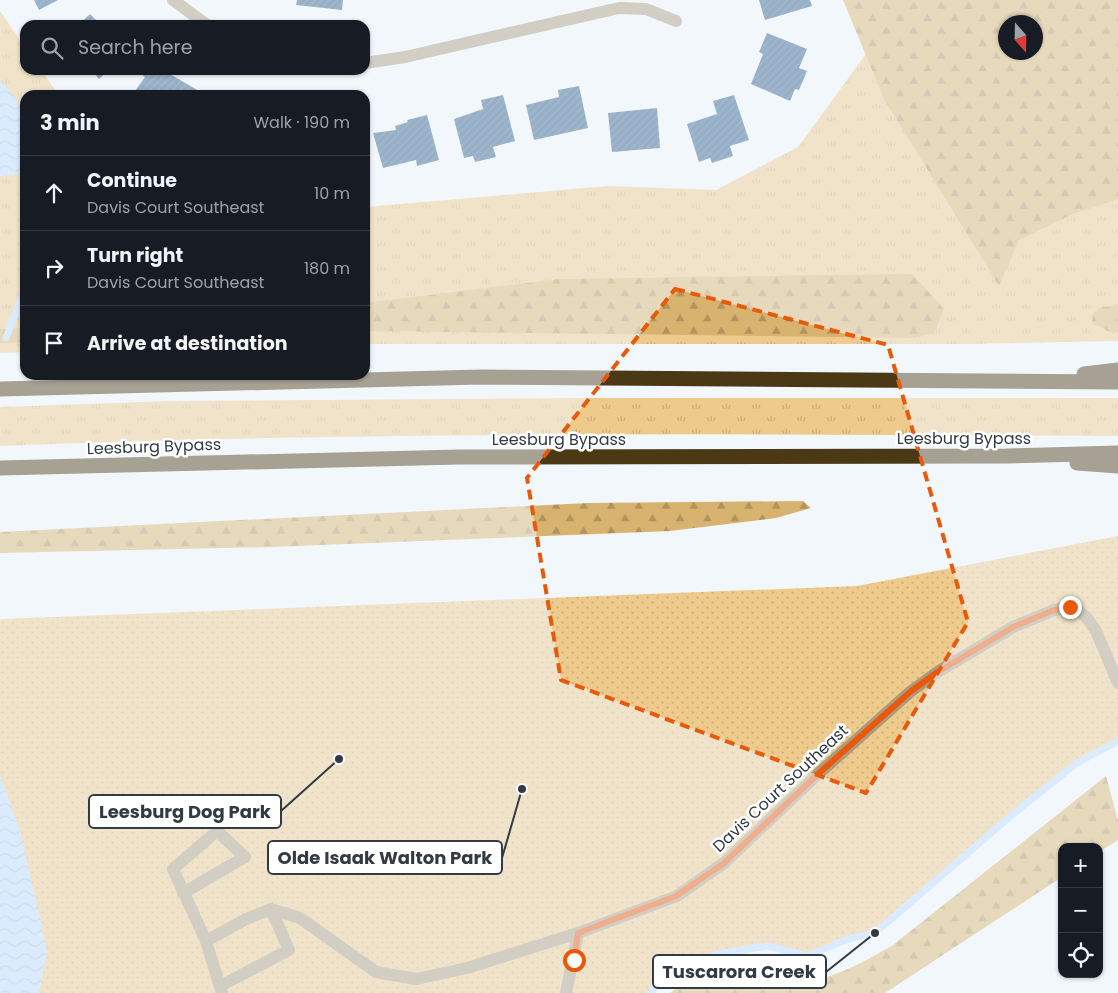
<!DOCTYPE html>
<meta charset="utf-8">
<style>
:root{--surface:#171b24;--page:#242831;--text:#f1f3f6;--muted:#9ea1a6;--line:#363941}
body{margin:0;font-family:Poppins,sans-serif;background:var(--page);color:var(--text)}
.controls{position:absolute;right:15px;bottom:15px;display:grid;overflow:hidden;border-radius:10px;box-shadow:0 1px 4px #0004}
.controls button{width:45px;height:45px;display:grid;place-items:center;padding:0;border:0;border-bottom:1px solid var(--line);background:var(--surface);color:var(--text);font:25px sans-serif}
.compass{position:absolute;left:998px;top:15px;width:45px;height:45px;border-radius:50%;background:var(--surface);box-shadow:0 1px 4px #0004;rotate:160deg}
.stop{position:absolute;width:15px;height:15px;margin:-11px;border:4px solid #ea580c;border-radius:50%;background:#fff}
.stop.end{background:#ea580c;border-color:#fff;box-shadow:0 1px 5px #0008}
.list{margin:0;padding:0;list-style:none}
h2{display:flex;justify-content:space-between;align-items:center;height:65px;margin:0;padding:0 20px;font-size:21px}
h2 small{font-size:16px;font-weight:400;color:var(--muted)}
.list li{display:grid;grid-template-columns:32px 1fr auto;gap:15px;align-items:center;box-sizing:border-box;height:75px;padding:0 20px;border-top:1px solid var(--line)}
.list b{display:block;font-size:19px;white-space:nowrap}
.list p{margin:0;font-size:16px;white-space:nowrap;color:var(--muted)}
.list em{font-size:16px;font-style:normal;color:var(--muted)}
.icon{flex:none;width:28px;height:28px;fill:none;stroke:currentColor;stroke-width:2;stroke-linecap:round;stroke-linejoin:round}
.map{position:relative;flex:none;width:1118px;height:993px;overflow:hidden}
.search{position:absolute;background:var(--surface);box-shadow:0 1px 4px #0004;left:20px;top:20px;width:350px;height:55px;display:flex;align-items:center;gap:12px;box-sizing:border-box;padding:0 18px;border-radius:15px;color:var(--muted);font-size:19px}
.panel{position:absolute;background:var(--surface);box-shadow:0 1px 4px #0004;left:20px;top:90px;width:350px;height:290px;border-radius:15px}
.map>svg:first-child{display:block}
.grass{fill:url(#grass-tufts);fill-rule:evenodd}
.forest{fill:url(#forest-firs);fill-rule:evenodd}
.park{fill:url(#park-dots)}
.water{fill:url(#water-waves)}
.lines{fill:none;stroke-linecap:round;stroke-linejoin:round}
.stream{stroke:#bddcfe;stroke-width:7}
.building{fill:url(#building-hatch)}
.minor{stroke:#aa9b7f;stroke-width:12}
.highway{stroke:#4b3915;stroke-width:15}
.route{stroke:#ea580c;stroke-width:6}
.marked{fill:none;stroke:#e8590c;stroke-width:4;stroke-dasharray:10 6;stroke-linejoin:round}
.labels{text-anchor:middle;stroke-width:5;stroke-linejoin:round;paint-order:stroke}
.street-label{font-size:16px;fill:#323b44;stroke:#fff}
.leader{fill:none;stroke:#323b44;stroke-width:2}
.callout-dot{fill:#323b44;stroke:#fff;stroke-width:2}
.callout{fill:#fff;stroke:#323b44;stroke-width:2}
.callout-label{font-size:18px;text-anchor:middle;font-weight:bold;fill:#323b44}
</style>
<div class="map">
<svg width="1118" height="993" viewBox="0 0 1118 993">
<defs>
<pattern id="grass-tufts" width="24" height="20" patternUnits="userSpaceOnUse" patternTransform="scale(1.25)"><rect width="24" height="20" fill="#eecb8c"/><path d="M3 7l-1-3M5 7V3M7 7l1-3M15 17l-1-3M17 17v-4M19 17l1-3" fill="none" stroke="#cdaf7a"/></pattern>
<pattern id="forest-firs" width="22" height="20" patternUnits="userSpaceOnUse" patternTransform="scale(1.25)"><rect width="22" height="20" fill="#d8b36f"/><path d="M5 1l3.5 6h-7zM16 11l3.5 6h-7z" fill="#b0935d"/></pattern>
<pattern id="park-dots" width="8" height="8" patternUnits="userSpaceOnUse" patternTransform="scale(1.25)"><rect width="8" height="8" fill="#eecb8c"/><path d="M2 2h.1M6 6h.1" fill="none" stroke="#cdaf7a" stroke-width="1.8" stroke-linecap="round"/></pattern>
<pattern id="water-waves" width="16" height="10" patternUnits="userSpaceOnUse" patternTransform="scale(1.25)"><rect width="16" height="10" fill="#bddcfe"/><path d="M0 5q4-4 8 0t8 0" fill="none" stroke="#a3bedb"/></pattern>
<pattern id="building-hatch" width="6" height="6" patternUnits="userSpaceOnUse" patternTransform="scale(1.25)"><rect width="6" height="6" fill="#285a8a"/><path d="M-1 1l2-2M0 6l6-6M5 7l2-2" fill="none" stroke="#476f96"/></pattern>
</defs>
<rect width="100%" height="100%" fill="#f2f7fb"/>
<path class="grass" d="M920 0H1118V341L972 344H365V207L608 186 716 190 798 147 866 54ZM1006 22H1036V52H1006Z
M0 11 25 47V70H41L59 95H25V352L0 353Z
M585 398H1118V436C745 434 372 431 0 446V407L171 401Z"/>
<path class="forest" d="M843 0H1118V199L1073 214 1019 240 999 286 884 99ZM1006 22H1036V52H1006Z
M912 274 944 309 934 333 914 338 365 331V303L559 279Z
M1118 306V332H1110L1092 323 1093 313 1101 307Z
M25 328V342L0 343V329Z
M803 501 811 508 776 518 670 531 271 547 0 553V532L588 503Z
M1106 776 1118 821V840L1099 852V847H1062V877L885 993H670C688 979 734 952 758 958 769 962 778 977 789 980 818 989 869 959 893 945Z"/>
<path class="park" d="M1118 536V741L1077 763 1012 815 875 933 848 939 807 956 768 946 718 954 659 982 651 993H0V619L857 586Z"/>
<path class="water" d="M0 81C33 114 25 130 25 173L0 176Z
M0 775 20 831 47 951 39 993H0Z"/>
<g class="lines">
<path class="stream" d="M6 338 25 288
M651 993 658 982 718 954 768 946 807 956 848 939 875 933 1012 815 1077 763 1118 741"/>
</g>
<path class="building" d="M34 0H58L39 10Z
M297 0H343L342 10 296 5Z
M759 0H810L812 6 765 20Z
M90 14 101 25H78Z
M767 33 807 49 799 68 807 71 799 90 795 89 790 101 751 84 763 54 759 52Z
M91 70H109L99 79Z
M140 70H163L199 91 196 95H132L145 77 138 72Z
M579 86 588 128 534 140 526 105 559 97 558 90Z
M503 95 515 141 493 147 496 157 475 162 473 156 464 158 454 119 483 109 481 100Z
M734 95 749 140 730 146 733 156 712 163 710 158 699 162 687 124 717 114 713 101Z
M657 108 660 148 612 152 608 113Z
M427 115 439 160 417 166 416 160 383 168 373 133 396 130 395 126 408 122 407 120Z"/>
<g class="lines">
<path class="minor" d="M173 0 207 25
M365 63 405 57 619 8 646 9 676 21
M183 893 245 857 217 831 173 869 206 941
M220 986 289 950 271 909
M222 993 206 941 246 919 271 909 300 918 376 972 416 979 467 968 578 933 677 896 724 863 817 775 910 692 936 673 1013 627 1054 610 1069 607 1077 609 1087 618 1096 631 1118 683
M566 993 578 933"/>
<path class="highway" d="M1084 374 1118 370
M0 389 481 377 1118 382
M1077 463 1118 466
M0 468 459 457 1006 456 1118 453"/>
</g>
<g class="lines">
<path class="route" d="M574 960 578 933 676 896 724 863 817 775 910 692 936 673 1013 627 1054 610 1070 607"/>
</g>
<path d="M0 0H1118V993H0ZM675 289 888 345 968 622 866 793 561 680 527 478Z" fill="#f2f7fb" fill-opacity=".55" fill-rule="evenodd"/>
<path class="marked" d="M675 289 888 345 968 622 866 793 561 680 527 478Z"/>
<g class="labels">
<g class="street-label">
<text x="964" y="444">Leesburg Bypass</text>
<text x="559" y="445">Leesburg Bypass</text>
<text transform="translate(154 446) rotate(-2)" y="6">Leesburg Bypass</text>
<text transform="translate(780 788) rotate(-43)" y="6">Davis Court Southeast</text>
</g>
</g>
<path class="leader" d="M339 759L281 811M522 789L502 858M875 933L826 972"/>
<g class="callout-dot">
<circle cx="339" cy="759" r="5"/>
<circle cx="522" cy="789" r="5"/>
<circle cx="875" cy="933" r="5"/>
</g>
<g class="callout">
<rect x="89" y="795" width="192" height="33" rx="5"/>
<rect x="268" y="841" width="234" height="33" rx="5"/>
<rect x="653" y="955" width="173" height="33" rx="5"/>
</g>
<g class="callout-label">
<text x="185" y="818">Leesburg Dog Park</text>
<text x="385" y="864">Olde Isaak Walton Park</text>
<text x="739" y="978">Tuscarora Creek</text>
</g>
</svg>
<div class="controls">
<button>+</button>
<button>−</button>
<button><svg class="icon" aria-label="locate" viewBox="0 0 24 24"><circle cx="12" cy="12" r="6"/><path d="M12 2v4M12 18v4M2 12h4M18 12h4"/></svg></button>
</div>
<svg class="compass" viewBox="-18 -18 36 36"><path d="M0-13l5 13h-10z" fill="#e53935"/><path d="M0 13l5-13h-10z" fill="#9ea1a6"/></svg>
<div class="stop" style="left:574px;top:960px"></div>
<div class="stop end" style="left:1070px;top:607px"></div>
<div class="search"><svg class="icon" aria-label="search" viewBox="0 0 24 24"><circle cx="10" cy="10" r="6"/><path d="M15 15l6 6"/></svg>Search here</div>
<section class="panel">
<h2>3 min<small>Walk · 190 m</small></h2>
<ul class="list">
<li><svg class="icon" aria-label="ahead" viewBox="0 0 24 24"><path d="M12 20V5M6 11l6-6 6 6"/></svg><div><b>Continue</b><p>Davis Court Southeast</p></div><em>10 m</em></li>
<li><svg class="icon" aria-label="right" viewBox="0 0 24 24"><path d="M7 20v-9h11M14 6l5 5-5 5"/></svg><div><b>Turn right</b><p>Davis Court Southeast</p></div><em>180 m</em></li>
<li><svg class="icon" aria-label="arrive" viewBox="0 0 24 24"><path d="M6 21V4h12l-3 4 3 4H6"/></svg><div><b>Arrive at destination</b></div></li>
</ul>
</section>
</div>
